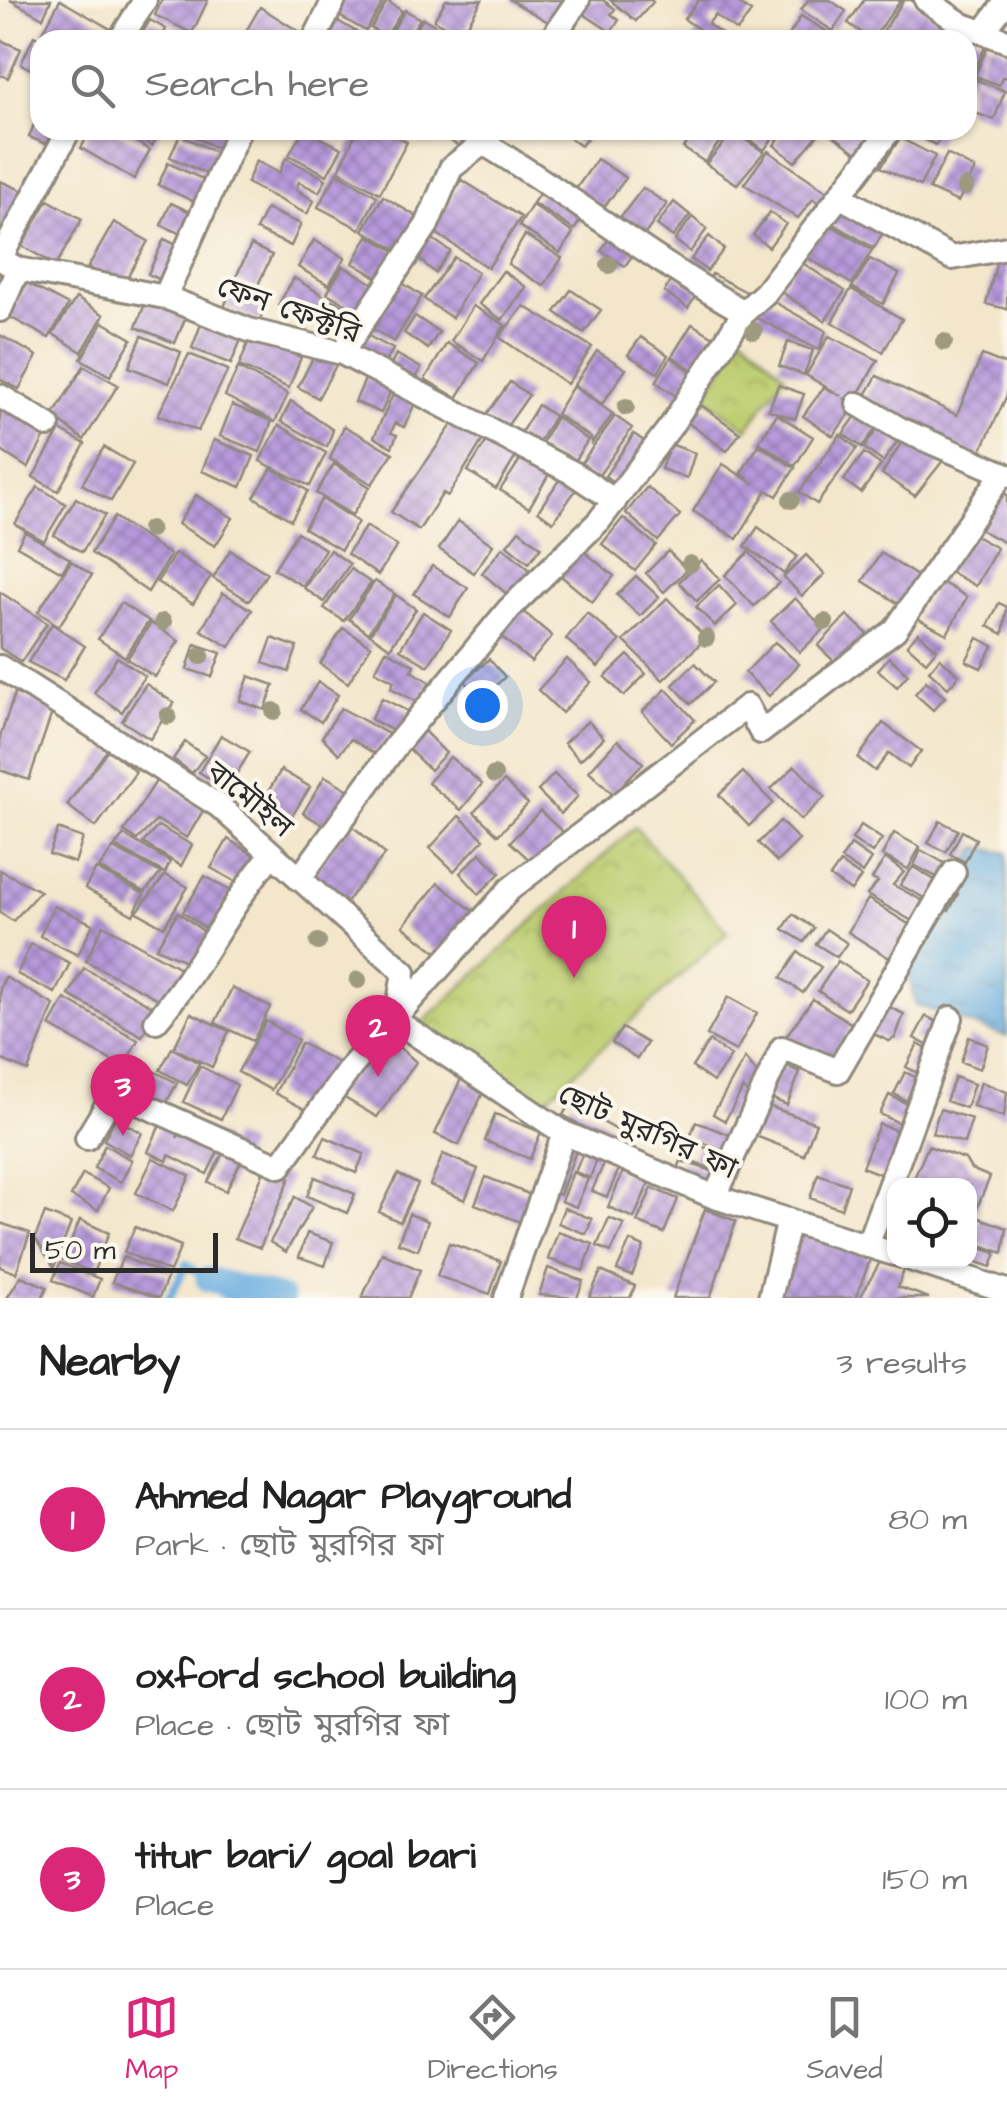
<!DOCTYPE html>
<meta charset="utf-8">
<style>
:root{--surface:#fff;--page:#f2f2f2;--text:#222;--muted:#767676;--line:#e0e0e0;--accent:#db2777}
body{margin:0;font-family:"Architects Daughter","Noto Sans Bengali",sans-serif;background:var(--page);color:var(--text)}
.controls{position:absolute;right:30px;bottom:30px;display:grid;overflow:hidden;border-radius:20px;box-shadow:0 2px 8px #0004}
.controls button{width:90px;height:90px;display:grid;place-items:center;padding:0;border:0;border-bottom:2px solid var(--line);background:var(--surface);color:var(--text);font:50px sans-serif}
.scale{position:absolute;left:30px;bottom:25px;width:188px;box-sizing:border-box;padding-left:10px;border:5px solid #2b2b2b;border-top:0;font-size:28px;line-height:35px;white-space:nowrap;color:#2b2b2b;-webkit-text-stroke:8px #fbf7ec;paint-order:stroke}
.you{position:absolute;left:482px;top:705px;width:35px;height:35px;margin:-25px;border:8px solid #fff;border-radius:50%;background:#1a73e8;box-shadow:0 0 0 15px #1a73e833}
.badge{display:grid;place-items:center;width:65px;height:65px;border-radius:50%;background:var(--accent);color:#fff;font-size:32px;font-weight:700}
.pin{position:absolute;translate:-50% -82px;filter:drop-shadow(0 2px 5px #0008)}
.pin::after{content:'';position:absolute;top:52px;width:35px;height:30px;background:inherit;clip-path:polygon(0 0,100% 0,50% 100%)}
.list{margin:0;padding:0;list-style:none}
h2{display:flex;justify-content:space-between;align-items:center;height:130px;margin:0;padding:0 40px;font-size:42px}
h2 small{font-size:32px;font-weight:400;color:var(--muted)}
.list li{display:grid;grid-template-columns:65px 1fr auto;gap:30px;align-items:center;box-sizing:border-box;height:180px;padding:0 40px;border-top:2px solid var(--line)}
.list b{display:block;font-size:38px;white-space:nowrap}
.list p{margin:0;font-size:32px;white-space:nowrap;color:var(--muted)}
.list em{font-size:32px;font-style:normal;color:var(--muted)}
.icon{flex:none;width:55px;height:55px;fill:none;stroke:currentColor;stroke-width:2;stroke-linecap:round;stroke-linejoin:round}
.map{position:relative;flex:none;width:1007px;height:1298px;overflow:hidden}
.search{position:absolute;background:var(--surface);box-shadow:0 2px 8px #0004;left:30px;right:30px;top:30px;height:110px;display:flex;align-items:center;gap:25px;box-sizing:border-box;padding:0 35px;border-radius:30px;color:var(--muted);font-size:38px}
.sheet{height:670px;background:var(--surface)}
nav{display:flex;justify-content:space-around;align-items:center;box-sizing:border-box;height:140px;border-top:2px solid var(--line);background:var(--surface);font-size:28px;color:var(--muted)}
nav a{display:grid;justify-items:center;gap:5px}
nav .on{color:var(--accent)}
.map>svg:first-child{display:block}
.park{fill:url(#park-crowns);stroke:#747c4e;stroke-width:2.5}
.water{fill:url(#water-ripples);stroke:#4a6c86;stroke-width:2.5}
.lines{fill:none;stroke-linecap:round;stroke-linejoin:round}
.stream{stroke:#6aaee0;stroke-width:8}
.canal{stroke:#6aaee0;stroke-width:25}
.building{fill:url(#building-cross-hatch)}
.street-casing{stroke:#8f887b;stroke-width:28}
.street{stroke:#fff;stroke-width:22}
.tree{fill:#9d9a7f}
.labels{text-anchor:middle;stroke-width:8;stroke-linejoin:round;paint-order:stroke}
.street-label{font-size:30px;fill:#2b2b2b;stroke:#fbf7ec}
</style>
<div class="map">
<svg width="1007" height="1298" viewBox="0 0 1007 1298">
<defs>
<pattern id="park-crowns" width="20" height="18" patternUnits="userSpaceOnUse" patternTransform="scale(2.5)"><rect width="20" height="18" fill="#bdce71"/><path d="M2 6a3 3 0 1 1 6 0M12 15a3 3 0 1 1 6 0" fill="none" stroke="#a3b162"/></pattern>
<pattern id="water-ripples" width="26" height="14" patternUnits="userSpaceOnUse" patternTransform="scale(2.5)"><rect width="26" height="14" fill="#6aaee0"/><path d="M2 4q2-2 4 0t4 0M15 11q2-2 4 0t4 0" fill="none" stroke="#578eb6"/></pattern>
<pattern id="building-cross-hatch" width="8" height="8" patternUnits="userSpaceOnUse" patternTransform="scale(2.5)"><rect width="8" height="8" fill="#b799dc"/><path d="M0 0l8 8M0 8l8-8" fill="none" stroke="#957db3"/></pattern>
</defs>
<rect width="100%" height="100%" fill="#fbf7ec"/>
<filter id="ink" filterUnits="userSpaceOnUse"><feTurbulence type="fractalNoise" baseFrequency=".01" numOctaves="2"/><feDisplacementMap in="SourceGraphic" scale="20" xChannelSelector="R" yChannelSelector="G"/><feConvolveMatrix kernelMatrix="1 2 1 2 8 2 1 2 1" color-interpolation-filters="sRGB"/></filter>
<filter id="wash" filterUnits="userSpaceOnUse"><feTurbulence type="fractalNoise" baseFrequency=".0048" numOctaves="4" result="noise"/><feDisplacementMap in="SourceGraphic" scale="40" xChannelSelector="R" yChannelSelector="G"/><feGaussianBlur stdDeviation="2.25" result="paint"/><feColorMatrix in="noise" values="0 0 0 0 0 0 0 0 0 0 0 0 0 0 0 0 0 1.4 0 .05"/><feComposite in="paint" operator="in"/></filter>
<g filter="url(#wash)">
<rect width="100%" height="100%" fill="#f3e6cb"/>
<path class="park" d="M743 335 785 375 747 429 705 397Z
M635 827 728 932 542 1103 421 1024Z"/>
<path class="water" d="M978 847 1007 853V1037L916 1005 909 978 901 969Z"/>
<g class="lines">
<path class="stream" d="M169 1298 187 1264 224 1295 234 1298"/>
<path class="canal" d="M208 1279 281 1298"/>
</g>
<g id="blocks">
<path class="building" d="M10 0H51L43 18Z
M60 0 114 31 109 40H59L43 32Z
M162 0H208L192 33 155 15Z
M342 0H375L382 4 366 31 334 13Z
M446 0H482L461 36 434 20Z
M510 0H570L552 24Z
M587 0H603L615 9 611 14 619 20 611 32 579 11Z
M610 0H651L653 2 636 21Z
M699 0H734L751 12 737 31 715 15 708 24 729 40H692L700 30 684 19Z
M808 0H830L846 11 833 31 801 10Z
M864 0H901L872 40 848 23Z
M904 0H911L947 25 938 40H877Z
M387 1 402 11 386 37 371 28Z
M260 7 308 37 307 40H241Z
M405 10 420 19 407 40H387Z
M801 16 831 34 827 40 788 37Z
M423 18 441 29 434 40H410Z
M334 19 371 40H321Z
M150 20 166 29 160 40H138Z
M962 31 987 42 972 78 1005 91 994 120 967 110 972 82 967 81V40H956Z
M34 36 40 39V74L21 64Z
M0 40 21 49 8 78 0 75Z
M989 43 1007 51V78L1002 77 999 85 975 76Z
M35 122 40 130H52L46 144 29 137Z
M91 130H115L150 150 134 179 81 148Z
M124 130H161L152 146Z
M180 130H235L232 155Z
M303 130 342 148 327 175 289 155Z
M357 130H385L407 142 380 193 339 171Z
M429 130H485L465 149Z
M559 130H593L581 146Z
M687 130H728L705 162 683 148 693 134Z
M737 130H779L764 150Z
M786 130H822L795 162 774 145Z
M833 130H880L861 156 830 133Z
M904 130H944L936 145Z
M733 132 764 152 737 184 706 164Z
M180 135 232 160 222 181 170 157Z
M900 138 935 156 920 186 881 167Z
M768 151 828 192 820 204 813 199 798 218 744 184Z
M947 154 975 169 958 202 929 189Z
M286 158 326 179 319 192 299 182 296 189 314 201 307 214 247 183 256 161 279 173Z
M597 159 626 178 600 212 573 193Z
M168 163 220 187 210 209 158 185Z
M337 173 377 196 360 229 318 207Z
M462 180 521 217 488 268 430 229Z
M0 181 28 193 0 249 24 262 0 305Z
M545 185 586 212 574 230 533 203Z
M643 188 667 204 640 241 615 224Z
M383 196 422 220 402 253 363 230Z
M48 200 82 219 56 265 22 246Z
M674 202 690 215 673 237 657 225Z
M171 203 205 219 196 240 161 225Z
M841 203 886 227 874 248 827 220Z
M532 205 573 233 560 253 519 226Z
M266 209 301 224 291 246 256 230Z
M770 212 786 224 769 247 753 235Z
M692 217 707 229 690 252 675 240Z
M824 221 872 250 852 284 803 255Z
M114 222 148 241 122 287 88 267Z
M612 234 636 250 625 266 601 251Z
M427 235 450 251 435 273 413 254Z
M525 235 562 258 544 286 508 264Z
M368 236 399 253 383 281 353 263Z
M709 236 724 249 707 271 691 259Z
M164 239 185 249 169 284 148 274Z
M314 240 345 258 329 285 298 267Z
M251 245 272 255 256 289 235 279Z
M998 256H1007V309L986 304Z
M454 257 478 272 452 318 424 299Z
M870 259 899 274 883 304 852 287Z
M798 260 845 291 825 321 778 290Z
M343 266 374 284 358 311 327 293Z
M503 271 526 287 502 320 479 304Z
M712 274 752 295 741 306 707 285Z
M675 275 699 291 688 308 664 292Z
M294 278 324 296 309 323 278 305Z
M396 279 422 296 394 342 367 325Z
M27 283 68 305 49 338 8 316Z
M233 285 268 300 259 322 224 307Z
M851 289 902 319 883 352 832 322Z
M571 290 601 310 584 333 555 312Z
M148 296 188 312 175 343 136 327Z
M76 298 104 315 82 352 53 334Z
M767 298 826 331 819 350 753 316Z
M332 300 357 313 347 331 322 318Z
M473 306 505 325 483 361 451 341Z
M524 306 592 347 567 384 499 337Z
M204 316 244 332 231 364 192 348Z
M415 316 439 332 428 349 404 333Z
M103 322 132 339 110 376 81 359Z
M692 324 717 339 697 373 672 356Z
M361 332 393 349 381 370 348 353Z
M0 335 37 356 19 389 0 379Z
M142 336 181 352 169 383 129 367Z
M829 336 878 360 853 403 844 398 855 406 833 436 803 416 824 387 841 396 806 375Z
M641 337 668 355 658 373 628 355Z
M250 338 301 357 289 388 239 366Z
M788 342 813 350 804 375 779 366Z
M447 343 479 363 457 398 425 379Z
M597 351 626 369 602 404 574 385Z
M316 352 339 360 318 398 298 387Z
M189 354 228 370 198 431 158 415Z
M396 354 421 368 412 386 387 373Z
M982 355 1007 365V395L978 457 862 402 877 376 957 415Z
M671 357 695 374 680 399 656 382Z
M84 366 118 385 84 440 53 416Z
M238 368 288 394 275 422 225 396Z
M366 377 392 388 381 413 355 402Z
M510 382 529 395 503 432 484 418Z
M778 385 804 394 795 419 769 410Z
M573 386 613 414 592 443 591 438 556 414Z
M394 392 416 401 404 427 395 423 391 433 397 435 392 447 374 437Z
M0 401 49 429 28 468 0 450Z
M291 401 333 430 327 447 281 421Z
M232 405 272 421 260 452 220 436Z
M538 405 554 416 535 449 517 439Z
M701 405 740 433 727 451 688 423Z
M859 412 878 426 862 447 843 434Z
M777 414 813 437 795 466 759 442Z
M615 416 632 428 595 481 577 469Z
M556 417 588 440 570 467 538 450Z
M454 422 484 438 448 496 443 493 419 530 391 512Z
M279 425 326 453 310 486 260 461Z
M344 426 393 453 372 484 330 459Z
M879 426 898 441 883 462 864 448Z
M60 430 85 444 58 491 33 477Z
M491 434 519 452 496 489 468 471Z
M634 434 655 449 626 491 605 476Z
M840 435 857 448 817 504 799 492Z
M904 438 945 458 915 496 882 474Z
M214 440 254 456 241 487 202 471Z
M670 444 695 453 687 478 661 469Z
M759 445 795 468 777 496 767 490 737 539 693 511 723 464 754 484 741 473Z
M104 447 133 464 111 501 82 484Z
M864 453 881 465 861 493 844 480Z
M524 454 551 471 529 508 500 490Z
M334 464 370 487 352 515 316 493Z
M272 468 308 491 291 520 254 497Z
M562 476 578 487 553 522 538 511Z
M38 487 66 504 44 541 15 524Z
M647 487 680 515 658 541 626 513Z
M1002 492 1007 495V544L981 530Z
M196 495 233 518 215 546 178 524Z
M76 498 105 515 82 552 54 535Z
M322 499 358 522 341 550 304 528Z
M114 517 170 555 148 592 91 553Z
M623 518 656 545 635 571 602 544Z
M458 521 493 545 474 573 439 549Z
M366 526 397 546 378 575 347 554Z
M758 527 797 556 784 574 745 546Z
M519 530 541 547 529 563 507 545Z
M25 532 70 559 62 572 17 546Z
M297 532 325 549 303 586 274 569Z
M968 532 997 548 976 586 947 570Z
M503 547 536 575 515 601 482 573Z
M581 549 614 576 592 602 560 575Z
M230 550 267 573 249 601 213 578Z
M330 550 350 564 324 602 304 588Z
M668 551 687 570 664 592 646 573Z
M749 552 779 583 754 606 725 575Z
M175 553 211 576 193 604 157 582Z
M881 553 917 576 899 604 863 581Z
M806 555 825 574 802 596 784 577Z
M701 560 720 579 697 601 679 582Z
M71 561 92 575 59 626 38 612Z
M432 566 468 588 450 617 414 594Z
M351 569 371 583 344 621 324 608Z
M636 576 659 597 640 616 617 595Z
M938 580 967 597 947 634 917 618Z
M375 581 395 594 368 633 349 619Z
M719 585 737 605 715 626 696 607Z
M0 592 47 623 21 662 0 648Z
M223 593 252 610 230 647 201 630Z
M396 595 416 609 390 648 370 634Z
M667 598 706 638 663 680 624 641Z
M795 598 824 629 800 652 771 621Z
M121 603 149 621 125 657 98 639Z
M999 603 1007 607 1003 634 988 626Z
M519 608 552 636 531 662 498 634Z
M423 612 451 630 428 666 400 649Z
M587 613 620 641 598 667 566 639Z
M847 615 872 638 842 669 818 646Z
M151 623 179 641 155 677 127 659Z
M52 624 85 646 64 680 28 662Z
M343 628 371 646 348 683 320 664Z
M918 633 937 649 926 662 907 645Z
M272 638 297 647 289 672 263 663Z
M978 638 993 646 981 668 966 661Z
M775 642 799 664 769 696 745 673Z
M195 644 221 653 212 677 187 669Z
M386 650 414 665 411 671 430 682 419 703 391 688 394 681 375 671Z
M628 655 646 674 624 696 605 677Z
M117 657 145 676 122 712 94 693Z
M889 657 908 674 897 687 878 670Z
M940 658 959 675 948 688 929 671Z
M489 659 505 677 481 699 465 681Z
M567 659 591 682 562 713 538 690Z
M695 663 714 682 691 704 673 685Z
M249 676 274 685 265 710 240 701Z
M926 681 945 697 933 710 915 694Z
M318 682 338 695 321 722 301 709Z
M146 684 174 703 150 739 122 721Z
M666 689 695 720 671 743 642 712Z
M15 693 53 710 29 780 0 770V737Z
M382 698 411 713 399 734 371 719Z
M341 708 390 735 375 754 351 739 339 754 322 737Z
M588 721 604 738 580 760 564 743Z
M883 723 921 751 909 768 889 753 875 771 858 758Z
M423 730 446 753 430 770 406 747Z
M221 735 250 752 227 789 199 772Z
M618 740 643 763 613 794 589 771Z
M185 742 205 756 192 773 173 759Z
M108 749 136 772 96 827 67 805Z
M450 757 482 784 461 810 428 783Z
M795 766 825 797 801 820 771 789Z
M281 770 310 787 287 824 259 807Z
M743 772 773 803 749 826 719 795Z
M554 774 578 796 561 814 538 791Z
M325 776 354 793 332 830 303 813Z
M158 778 204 809 187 838 157 820 137 840 124 831Z
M504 781 528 804 498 835 474 812Z
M540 811 564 833 535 865 510 842Z
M459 816 484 839 454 871 430 848Z
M780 821 799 840 777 862 758 843Z
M940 821 958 830 946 852 928 843Z
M350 824 385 854 346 902 312 874Z
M861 825 882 839 872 853 852 839Z
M158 826 192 845 181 866 143 843Z
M58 829 83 838 75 863 49 854Z
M962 831 976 839 965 862 950 854Z
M894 833 920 847 908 869 882 855Z
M124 835 170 862 165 873 115 846Z
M228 839 260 859 242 885 211 868Z
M851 845 871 859 862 873 841 859Z
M113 848 161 873 145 892 99 868Z
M921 850 953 868 946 882 914 865Z
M480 853 500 873 479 894 460 873Z
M885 858 904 872 893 885 938 909 926 929 867 895 878 882 872 879Z
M840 863 861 877 851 891 830 877Z
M913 867 958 894 949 911 900 885Z
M96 869 144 894 133 915 85 888Z
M0 870 40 891 13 921 0 913Z
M165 875 188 887 164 927 137 912Z
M205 876 232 892 210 932 183 912Z
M438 883 474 912 440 955 403 926Z
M868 899 923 933 902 966 848 932Z
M54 906 93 924 78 955 40 936Z
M178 912 211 937 192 964 156 948Z
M793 914 814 928 804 942 783 929Z
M103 925 187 972 164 1002 86 961Z
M826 929 847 943 837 957 816 944Z
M31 944 70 963 55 993 17 974Z
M798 952 821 967 803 993 781 978Z
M838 961 867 980 847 1010 818 991Z
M84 968 157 1009 142 1036 69 995Z
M5 977 54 1005 28 1071 0 1059V988Z
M232 988 270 1007 253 1041 215 1023Z
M728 997 757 1013 736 1051 707 1035Z
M65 999 138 1040 123 1067 50 1026Z
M813 999 852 1024 835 1059 786 1036Z
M883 1004 904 1014 895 1038 889 1041 865 1030Z
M191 1013 229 1031 212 1067 174 1048Z
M926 1016 952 1030 940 1052 914 1038Z
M266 1021 298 1040 271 1090 238 1072Z
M622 1028 647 1043 637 1059 612 1043Z
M388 1037 416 1062 377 1117 336 1093Z
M969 1037 988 1045 980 1069 961 1062Z
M709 1041 731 1056 713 1082 692 1067Z
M301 1043 346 1067 310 1112 275 1093Z
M918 1044 936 1054 924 1076 906 1067Z
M172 1048 199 1063 187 1085 160 1070Z
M745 1058 760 1077 750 1097 743 1088 725 1121 713 1114Z
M781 1064 800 1072 787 1105 768 1097Z
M200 1066 237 1085 221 1119 183 1102Z
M150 1069 177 1083 165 1105 138 1091Z
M905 1072 923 1081 912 1104 894 1094Z
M955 1077 974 1084 966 1108 946 1101Z
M461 1079 484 1090 459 1145 435 1134Z
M981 1082 1007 1092 1004 1117 973 1106Z
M889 1095 912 1106 903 1125 880 1114Z
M570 1103 620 1132 613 1144 563 1115Z
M759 1103 816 1123 804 1155 748 1133Z
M167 1109 186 1117 177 1138 186 1121 224 1139 207 1174 169 1155 167 1161 148 1152Z
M940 1109 972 1119 964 1143 932 1133Z
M495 1114 541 1132 530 1159 485 1141Z
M115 1118 142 1133 130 1155 104 1140Z
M696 1122 733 1136 726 1152 690 1137Z
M879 1124 919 1139 903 1183 862 1167Z
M232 1136 249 1145 226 1191 208 1182Z
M325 1137 364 1154 356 1173 317 1155Z
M565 1137 579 1142 560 1195 546 1190Z
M587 1143 601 1149 590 1178 575 1172Z
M105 1145 132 1160 121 1182 94 1168Z
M697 1145 724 1153 719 1171 691 1162Z
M928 1146 965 1159 971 1169 990 1177 976 1210 970 1208V1186L912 1183Z
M443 1154 478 1169 465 1200 430 1185Z
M153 1158 190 1176 173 1211 136 1193Z
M681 1161 716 1172 712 1186 676 1174Z
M604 1163 619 1169 607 1197 592 1191Z
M266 1167 290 1178 260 1248 235 1238Z
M573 1172 588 1179 576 1207 561 1201Z
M623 1172 649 1183 634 1218 608 1207Z
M83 1174 109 1188 98 1210 71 1196Z
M398 1174 418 1184 400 1222 379 1212Z
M818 1174 849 1185 841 1209 810 1198Z
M315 1177 355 1194 347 1213 307 1196Z
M486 1177 531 1195 520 1222 475 1204Z
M652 1188 678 1199 664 1233 637 1222Z
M295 1197 312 1207 286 1252 270 1242Z
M564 1208 592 1219 586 1234 558 1223Z
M705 1209 736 1221 710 1298H673Z
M45 1213 71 1223 54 1267 35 1238Z
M409 1214 428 1221 418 1250 398 1243Z
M609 1218 624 1224 611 1252 597 1246Z
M980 1218 1007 1228 1003 1253 972 1242Z
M80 1220 109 1233 93 1273 63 1260Z
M0 1223 30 1233 16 1273 0 1267Z
M135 1227 181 1246 170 1272 124 1252Z
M791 1230 871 1257 856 1298H776Z
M558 1232 593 1244 583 1271 548 1259Z
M307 1233 333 1242 325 1266 299 1257Z
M630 1241 644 1247 632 1276 617 1270Z
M449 1243 501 1261 490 1294 437 1276Z
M971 1245 996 1253 991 1267 970 1260Z
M382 1253 420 1270 408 1298H362Z
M123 1257 168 1276 159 1298 112 1282Z
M880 1262 904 1270 898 1287 929 1298H860Z
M60 1263 100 1279 93 1297 53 1280Z
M548 1268 583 1281 577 1298 539 1295Z
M601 1271 635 1286 630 1298H589Z
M21 1276 47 1287 42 1298H7Z"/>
</g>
</g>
<g filter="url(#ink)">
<use href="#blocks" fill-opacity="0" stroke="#8f887b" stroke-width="2.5"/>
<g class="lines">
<g class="street-casing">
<path id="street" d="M926 0 963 25 1007 41
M984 31 1007 0
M120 40 145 0
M314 40 334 0
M551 40 578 0
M483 143C572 196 653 261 744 312
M841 197 952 258 1007 248
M18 269 0 259 69 130
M165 297 239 130
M0 310 18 269 165 297 249 330 342 353 573 473 615 501
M342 353 427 225 451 168 483 143 492 131
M0 396 48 425
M858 404 900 429 1007 475
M0 667 219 806 404 972 397 1015
M299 879 397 744 509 609 599 521 671 426 744 312 765 293 890 130
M156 1021C201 968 228 907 272 854
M396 1021 564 1133 715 1197 894 1254
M87 1138 118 1087 121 1095 280 1166 351 1067 510 889 747 706 761 732 895 630 1003 473
M715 1197 782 1048 838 1071 954 872
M867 1246 951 1018
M913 1260 1007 1291
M506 1298 564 1133
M770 1298 789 1220"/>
</g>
<use href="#street" class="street"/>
</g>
<g class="tree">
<circle cx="965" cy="187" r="9"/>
<circle cx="609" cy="265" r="9"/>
<circle cx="754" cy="331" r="9"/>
<circle cx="944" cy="342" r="9"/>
<circle cx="626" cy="407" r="9"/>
<circle cx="791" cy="500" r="9"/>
<circle cx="150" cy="529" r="9"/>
<circle cx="690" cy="564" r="9"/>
<circle cx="163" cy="622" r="9"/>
<circle cx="825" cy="622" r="9"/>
<circle cx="706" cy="638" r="9"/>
<circle cx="201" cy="656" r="9"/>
<circle cx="274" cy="711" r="9"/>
<circle cx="168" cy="716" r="9"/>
<circle cx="483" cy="719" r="9"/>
<circle cx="494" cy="775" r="9"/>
<circle cx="318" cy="942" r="9"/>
<circle cx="358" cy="980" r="9"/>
</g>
</g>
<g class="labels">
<g class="street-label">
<text transform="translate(289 309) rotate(19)" y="10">ফেন ফেক্টরি</text>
<text transform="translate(250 799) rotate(39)" y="10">বামৌইল</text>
<text transform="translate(648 1131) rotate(24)" y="10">ছোট মুরগির ফা</text>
</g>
</g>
</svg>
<div class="controls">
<button><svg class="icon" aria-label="locate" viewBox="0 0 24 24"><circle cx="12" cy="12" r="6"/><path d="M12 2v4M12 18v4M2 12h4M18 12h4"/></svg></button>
</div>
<div class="scale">50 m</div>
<div class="you"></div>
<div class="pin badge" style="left:574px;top:978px">1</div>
<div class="pin badge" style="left:378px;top:1077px">2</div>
<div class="pin badge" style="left:123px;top:1136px">3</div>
<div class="search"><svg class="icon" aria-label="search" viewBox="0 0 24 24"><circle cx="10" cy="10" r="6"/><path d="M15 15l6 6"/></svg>Search here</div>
</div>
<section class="sheet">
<h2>Nearby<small>3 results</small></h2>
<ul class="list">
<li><span class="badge">1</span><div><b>Ahmed Nagar Playground</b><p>Park · ছোট মুরগির ফা</p></div><em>80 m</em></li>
<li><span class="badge">2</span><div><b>oxford school building</b><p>Place · ছোট মুরগির ফা</p></div><em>100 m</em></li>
<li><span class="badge">3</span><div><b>titur bari/ goal bari</b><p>Place</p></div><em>150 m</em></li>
</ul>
</section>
<nav>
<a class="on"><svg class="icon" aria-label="map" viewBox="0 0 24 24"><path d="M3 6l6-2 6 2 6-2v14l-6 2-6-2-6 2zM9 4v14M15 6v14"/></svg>Map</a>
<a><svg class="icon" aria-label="directions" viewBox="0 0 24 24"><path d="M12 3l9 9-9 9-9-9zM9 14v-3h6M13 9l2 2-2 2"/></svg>Directions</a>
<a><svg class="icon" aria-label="saved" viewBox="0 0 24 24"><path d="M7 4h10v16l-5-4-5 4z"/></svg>Saved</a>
</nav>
